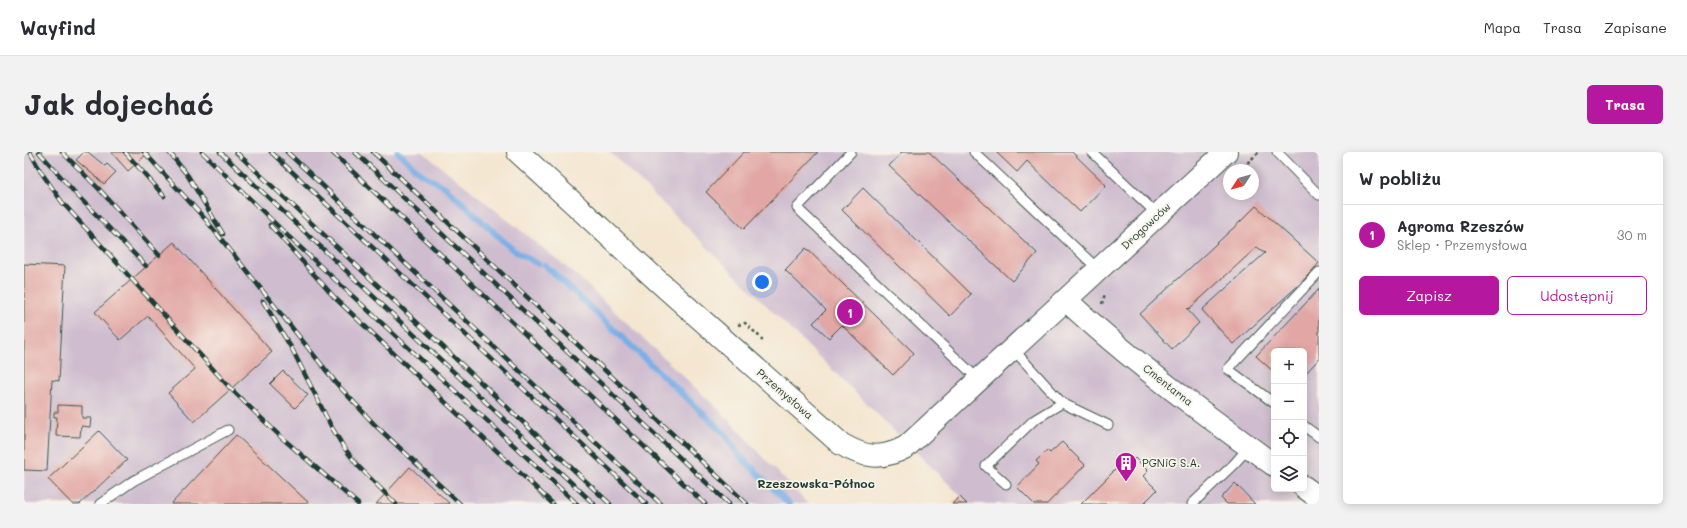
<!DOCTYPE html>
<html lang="pl">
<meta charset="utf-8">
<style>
:root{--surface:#fff;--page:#f2f2f3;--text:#2b2b33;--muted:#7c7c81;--line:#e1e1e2;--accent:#b5179e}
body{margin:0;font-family:Mali,sans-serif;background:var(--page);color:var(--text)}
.controls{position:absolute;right:12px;bottom:12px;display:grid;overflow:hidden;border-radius:6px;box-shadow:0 2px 10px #0003}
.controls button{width:36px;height:36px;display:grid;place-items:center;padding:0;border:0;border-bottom:1px solid var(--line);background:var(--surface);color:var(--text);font:20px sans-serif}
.compass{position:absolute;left:1199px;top:12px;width:36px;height:36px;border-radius:50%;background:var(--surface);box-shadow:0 2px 10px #0003;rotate:234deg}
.you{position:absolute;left:738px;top:130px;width:14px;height:14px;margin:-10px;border:3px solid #fff;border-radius:50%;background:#1a73e8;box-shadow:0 0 0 6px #1a73e833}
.badge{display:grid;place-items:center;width:26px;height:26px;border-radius:50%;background:var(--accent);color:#fff;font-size:13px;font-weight:700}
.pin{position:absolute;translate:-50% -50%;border:2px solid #fff;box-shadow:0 1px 4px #0006}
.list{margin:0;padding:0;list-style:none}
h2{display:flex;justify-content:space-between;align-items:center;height:52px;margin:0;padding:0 16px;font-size:17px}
h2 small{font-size:13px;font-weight:400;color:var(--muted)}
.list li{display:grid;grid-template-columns:26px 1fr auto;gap:12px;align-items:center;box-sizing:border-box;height:60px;padding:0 16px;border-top:1px solid var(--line)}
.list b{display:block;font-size:15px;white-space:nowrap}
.list p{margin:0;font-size:13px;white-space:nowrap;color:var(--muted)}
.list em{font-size:13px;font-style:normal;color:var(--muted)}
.actions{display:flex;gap:8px;padding:12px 16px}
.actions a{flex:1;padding:9px 0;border:1px solid var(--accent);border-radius:6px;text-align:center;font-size:14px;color:var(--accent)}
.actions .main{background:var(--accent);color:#fff}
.icon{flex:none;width:22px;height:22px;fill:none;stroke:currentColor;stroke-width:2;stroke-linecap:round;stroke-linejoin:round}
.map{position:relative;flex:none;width:1295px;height:352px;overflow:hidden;border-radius:6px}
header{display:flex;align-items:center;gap:24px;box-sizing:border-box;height:56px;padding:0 20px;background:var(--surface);border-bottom:1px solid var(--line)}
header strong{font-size:19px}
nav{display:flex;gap:22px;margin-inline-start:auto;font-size:14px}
.intro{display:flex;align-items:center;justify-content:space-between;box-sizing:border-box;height:96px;padding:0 24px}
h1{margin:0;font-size:28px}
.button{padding:10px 18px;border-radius:6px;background:var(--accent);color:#fff;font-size:14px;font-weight:700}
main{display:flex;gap:24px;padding:0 24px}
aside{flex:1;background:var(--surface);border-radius:6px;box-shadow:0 2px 10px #0003}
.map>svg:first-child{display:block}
.industrial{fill:#cfbdcf;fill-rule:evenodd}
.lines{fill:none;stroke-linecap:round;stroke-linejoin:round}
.stream{stroke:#78aee6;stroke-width:6}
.building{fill:#e2a7a5}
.lane-casing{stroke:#3f564b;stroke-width:11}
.secondary-casing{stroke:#3f564b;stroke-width:24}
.path{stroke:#3f564b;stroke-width:2.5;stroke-dasharray:3 3;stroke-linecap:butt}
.lane{stroke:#fff;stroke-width:9}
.secondary{stroke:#fff;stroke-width:22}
.rail-casing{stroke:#1f3d34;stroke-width:4.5}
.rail{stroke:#f7f3e8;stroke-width:3;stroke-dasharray:9;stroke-linecap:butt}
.labels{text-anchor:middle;stroke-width:3.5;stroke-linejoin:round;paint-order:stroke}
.street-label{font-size:11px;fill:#1f3d34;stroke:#f7f3e8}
.poi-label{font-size:11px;fill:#1f3d34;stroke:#f7f3e8;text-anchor:start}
.neighbourhood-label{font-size:12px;font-weight:bold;fill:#1f3d34;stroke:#f7f3e8}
</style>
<header>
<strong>Wayfind</strong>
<nav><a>Mapa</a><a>Trasa</a><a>Zapisane</a></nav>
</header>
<div class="intro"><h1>Jak dojechać</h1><a class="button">Trasa</a></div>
<main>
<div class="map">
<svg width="1295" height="352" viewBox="0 0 1295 352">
<rect width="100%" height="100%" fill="#f7f3e8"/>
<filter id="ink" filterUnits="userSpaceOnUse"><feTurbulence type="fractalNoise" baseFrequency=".025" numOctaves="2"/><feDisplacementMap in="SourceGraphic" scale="8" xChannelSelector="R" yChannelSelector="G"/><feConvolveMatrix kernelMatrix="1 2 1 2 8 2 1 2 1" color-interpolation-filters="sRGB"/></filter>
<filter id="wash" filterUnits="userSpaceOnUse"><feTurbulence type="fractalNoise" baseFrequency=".012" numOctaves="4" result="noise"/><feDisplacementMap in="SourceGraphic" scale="16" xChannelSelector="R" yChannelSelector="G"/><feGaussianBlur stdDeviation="0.9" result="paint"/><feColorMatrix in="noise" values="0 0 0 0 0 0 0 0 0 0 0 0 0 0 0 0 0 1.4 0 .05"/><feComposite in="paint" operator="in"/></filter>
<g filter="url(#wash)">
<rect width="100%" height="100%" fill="#f4e6d0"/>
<path class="industrial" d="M0 0H60L52 8 91 20 83 12 81 14 64 0H399L551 122 696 259 784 352H426L386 315 352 352H56L102 308 75 279 24 327 48 352H0V318L23 319 28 228H35L41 115 0 112ZM150 90 248 200 207 237 124 164 96 188 71 160ZM34 253 58 254V266L67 267 66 275 57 274 56 285 32 284 33 265H30V261L34 260Z
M586 0H1295V352H945ZM1205 18H1229V42H1205ZM1250 199H1280V337H1250Z"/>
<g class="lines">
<path class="stream" d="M374 0 396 21 421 35 489 98 514 112
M521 113 700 281 713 301 765 352"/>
</g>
<g id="blocks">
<path class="building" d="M60 0H64L81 14 83 12 92 20 80 32 52 8Z
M87 0H125L104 19Z
M720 0H794L720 77 682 40Z
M878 0H905L1013 101 988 129 865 14Z
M972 0H1048L1082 33 1056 60 1003 9 993 20Z
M839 36 947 142 926 164 818 58Z
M1232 54 1295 111 1276 132 1209 192 1178 158 1241 101 1233 95 1165 157 1164 156 1163 157 1175 171 1148 197 1116 162 1218 68Z
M150 90 248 200 170 270 144 241 171 217 124 164 96 188 71 160Z
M782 96 890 201 869 223 818 173 805 186 789 171 802 158 761 118Z
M0 112 41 114 35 229 28 228 23 319 0 318Z
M1295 137V207L1280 223V199H1250V220L1232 204Z
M259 219 284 243 271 256 246 232Z
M34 253 58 254V266H67L66 275 57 274 56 285 32 284 33 265H30V260H34Z
M75 279 103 308 56 352H48L24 327Z
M212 283 286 352H147Z
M1038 290 1061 313 1023 352H1010L993 335 1015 312 1012 309 1023 298 1026 301Z
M1111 306 1124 319 1119 324 1133 338 1119 352H1057L1102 307 1106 311Z
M386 315 426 352H352Z
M1211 331 1231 352H1203L1197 346Z
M936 345 943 352H928Z"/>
</g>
</g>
<g filter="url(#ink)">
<use href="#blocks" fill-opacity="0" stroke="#3f564b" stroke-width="1"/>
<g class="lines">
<g class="lane-casing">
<path id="lane" d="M827 0 773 56 955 228
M950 0 1075 118
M1068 0 1134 63
M1253 0 1295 43
M989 197 1038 251 1084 273
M1250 251 1204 217 1295 120
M1280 274 1295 285
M982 332 962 314 1010 268 1038 251
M76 352 109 329 204 278
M1168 352 1210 312 1225 295"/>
</g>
<g class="secondary-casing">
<path id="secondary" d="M494 0 635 130 817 292C841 306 857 308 882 295L1202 0
M1042 148C1107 209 1179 261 1250 313
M1280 335 1295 346"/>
</g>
<path class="path" d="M1219 15 1235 0
M1078 152 1081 142
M714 173 721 171 738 187 737 192"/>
<use href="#lane" class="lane"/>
<use href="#secondary" class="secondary"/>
<g class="rail-casing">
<path id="rail" d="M6 0 17 20 38 50 207 237 257 285 334 352
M15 0 52 42 122 114
M38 0 75 37 135 103
M101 0 140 44
M120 0 182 68 313 232 351 273 436 352
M145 0 164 24 199 82
M178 0 265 85 553 352
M196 0 570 352
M212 0 586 352
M247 0 622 352
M263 0 637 352
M308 0 681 352
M331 0 705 352
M349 0 723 352
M246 73 310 145 529 352
M239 149 268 197 307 274 319 294 334 314 372 352"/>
</g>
<use href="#rail" class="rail"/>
</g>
</g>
<defs>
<g id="building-pin" transform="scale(1.15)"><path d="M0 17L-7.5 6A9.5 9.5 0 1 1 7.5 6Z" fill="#b5179e" stroke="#f7f3e8"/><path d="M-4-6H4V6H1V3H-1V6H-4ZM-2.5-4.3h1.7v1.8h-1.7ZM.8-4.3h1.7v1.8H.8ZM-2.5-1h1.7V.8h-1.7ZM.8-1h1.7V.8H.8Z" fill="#fff"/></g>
</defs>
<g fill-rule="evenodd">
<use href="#building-pin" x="1102" y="311"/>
</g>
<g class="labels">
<g class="street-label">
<text transform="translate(1122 74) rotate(-43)" y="4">Drogowców</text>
<text transform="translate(1144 233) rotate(38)" y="4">Cmentarna</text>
<text transform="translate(761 242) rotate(41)" y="4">Przemysłowa</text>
</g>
<g class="poi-label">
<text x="1118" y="315">PGNiG S.A.</text>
</g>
<g class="neighbourhood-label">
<text x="792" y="336">Rzeszowska-Północ</text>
</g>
</g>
</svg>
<div class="controls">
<button>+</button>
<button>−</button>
<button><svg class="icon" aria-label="locate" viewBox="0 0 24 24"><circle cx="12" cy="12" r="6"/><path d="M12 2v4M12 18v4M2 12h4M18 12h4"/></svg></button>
<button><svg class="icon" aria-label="layers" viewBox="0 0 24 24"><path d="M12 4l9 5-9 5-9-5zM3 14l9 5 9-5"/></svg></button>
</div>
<svg class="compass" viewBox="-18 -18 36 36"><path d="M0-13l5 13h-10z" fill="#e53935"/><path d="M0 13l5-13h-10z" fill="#7c7c81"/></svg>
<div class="you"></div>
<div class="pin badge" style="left:826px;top:160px">1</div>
</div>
<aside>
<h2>W pobliżu<small></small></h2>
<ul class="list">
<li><span class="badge">1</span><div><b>Agroma Rzeszów</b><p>Sklep · Przemysłowa</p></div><em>30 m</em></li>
</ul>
<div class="actions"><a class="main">Zapisz</a><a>Udostępnij</a></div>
</aside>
</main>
